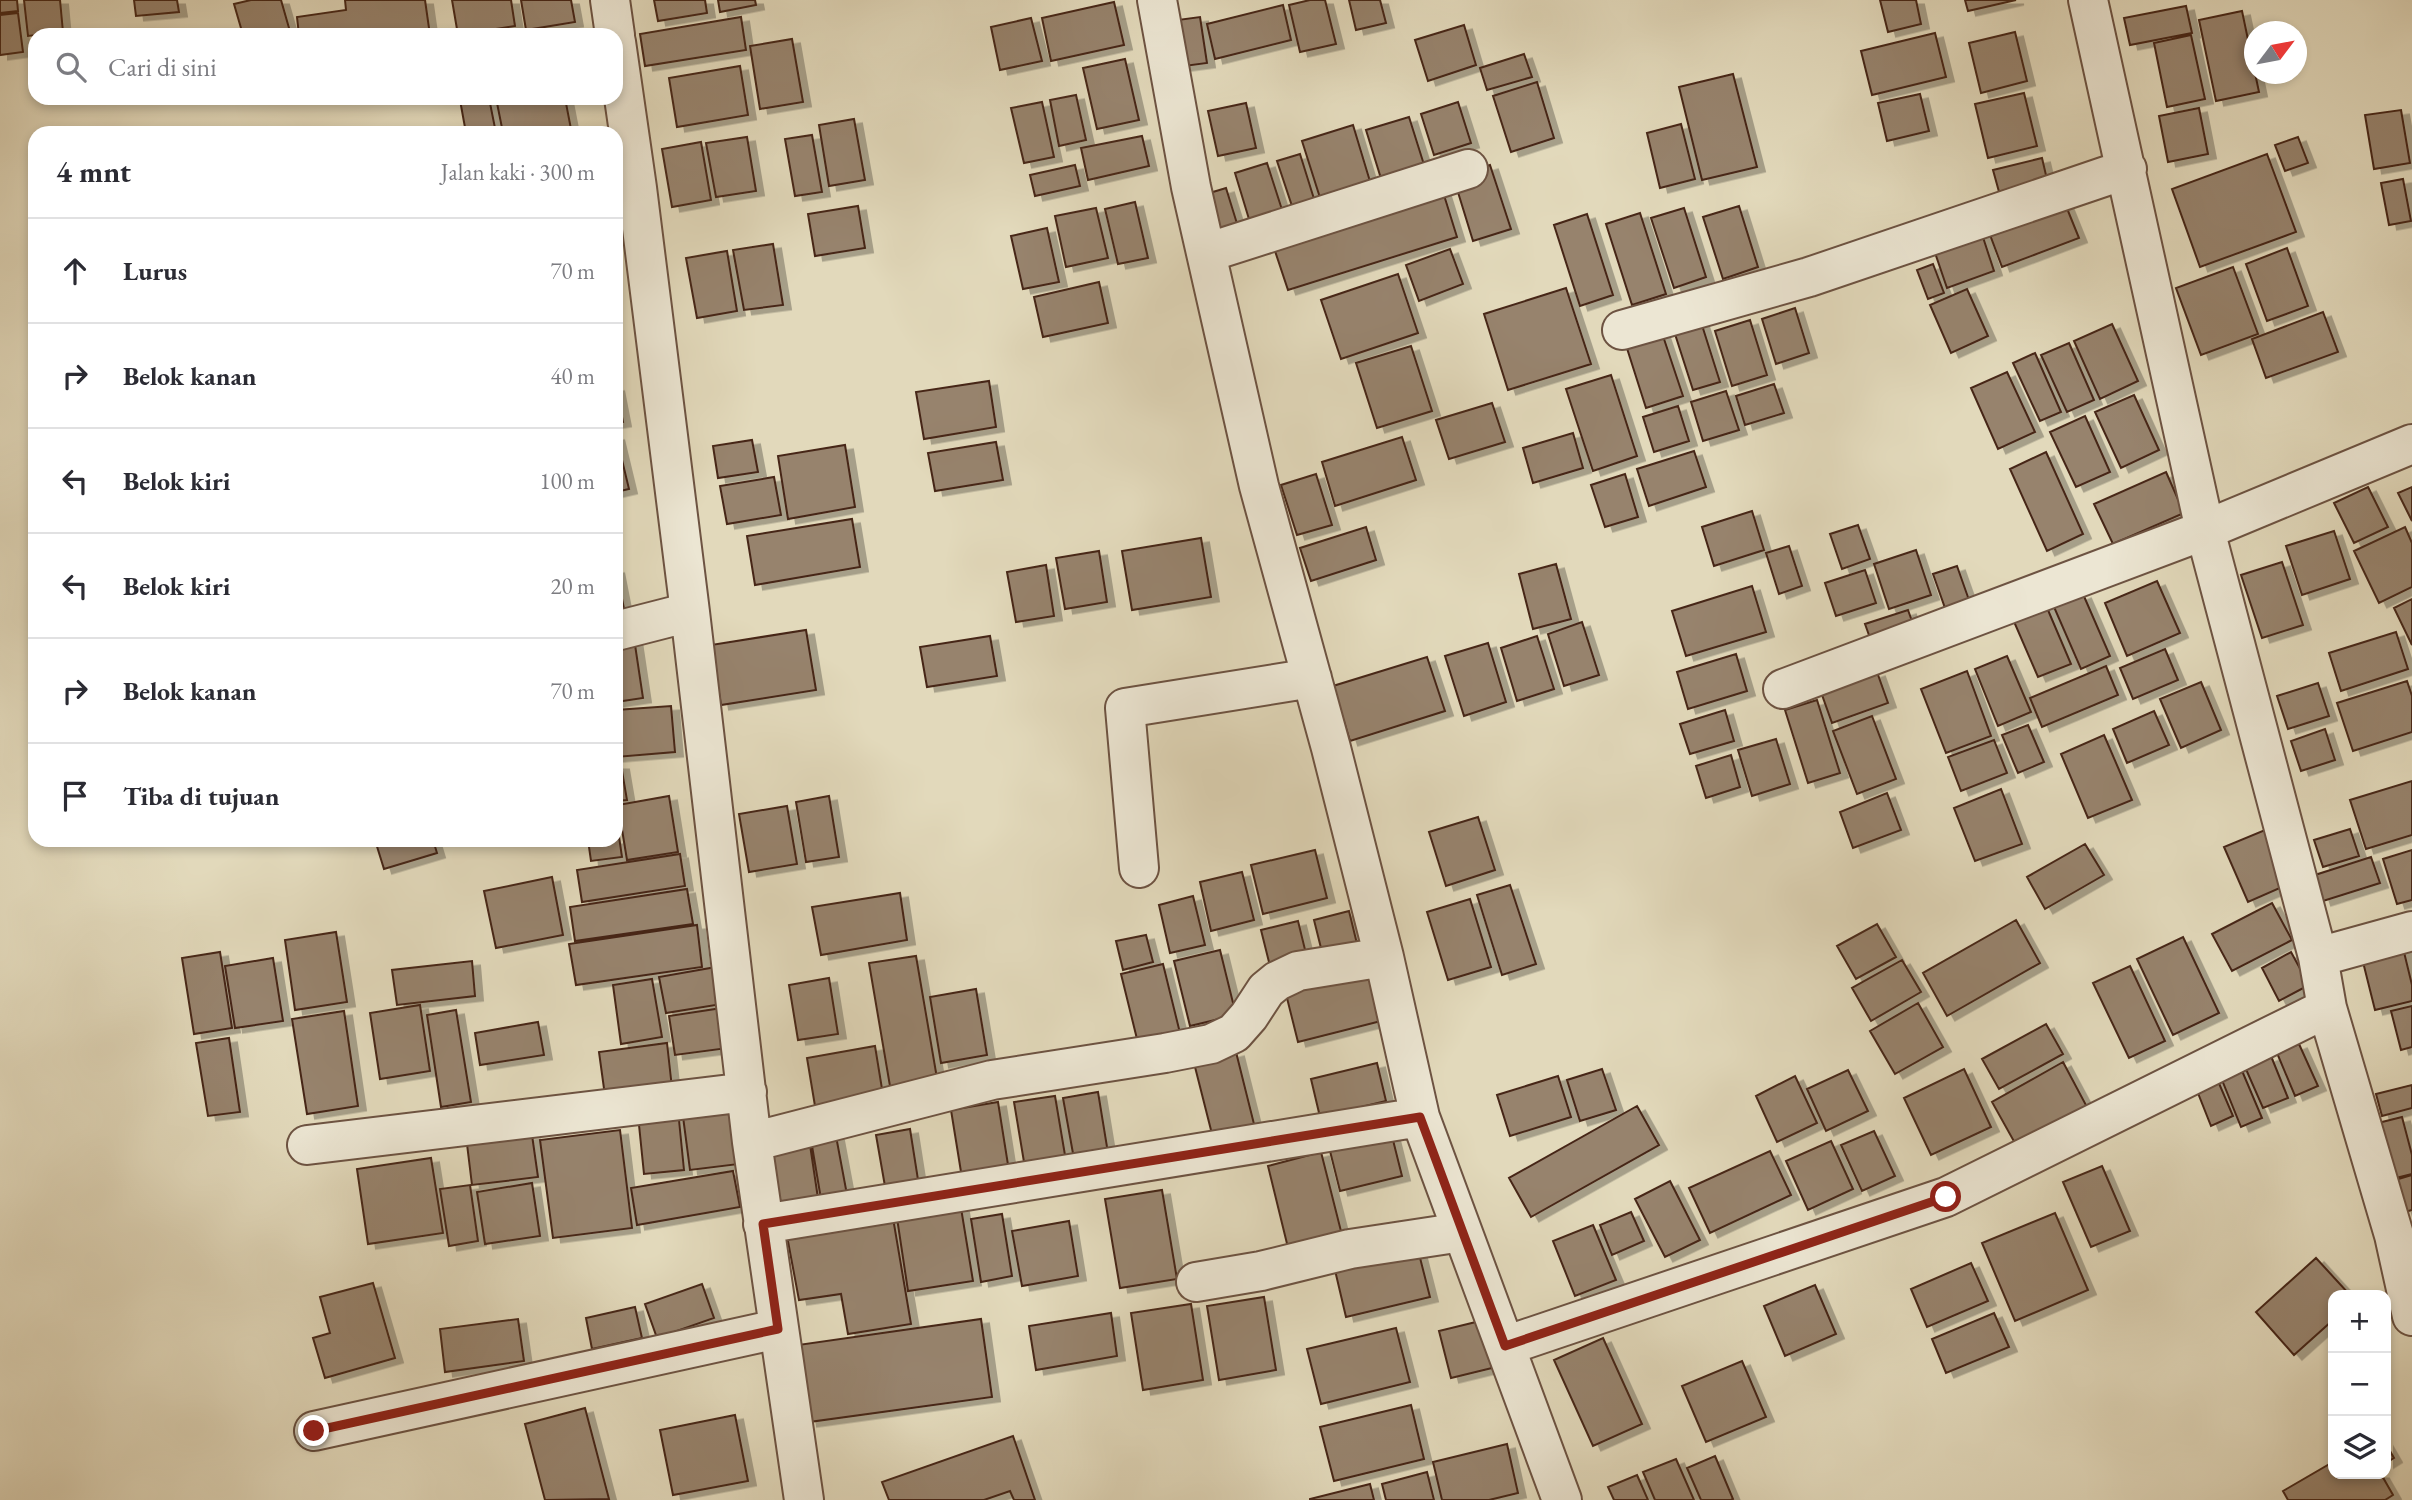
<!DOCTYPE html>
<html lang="id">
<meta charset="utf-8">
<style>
:root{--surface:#fff;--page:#f7f7f7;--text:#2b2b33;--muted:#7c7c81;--line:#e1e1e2}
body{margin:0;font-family:"EB Garamond",serif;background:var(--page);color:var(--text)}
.controls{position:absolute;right:21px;bottom:21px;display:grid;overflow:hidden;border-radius:14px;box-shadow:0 4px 10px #0003}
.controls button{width:63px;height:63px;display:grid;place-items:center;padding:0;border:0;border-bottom:2px solid var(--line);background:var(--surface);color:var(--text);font:35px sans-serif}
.compass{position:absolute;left:2244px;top:21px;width:63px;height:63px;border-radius:50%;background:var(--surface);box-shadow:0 4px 10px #0003;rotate:58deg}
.stop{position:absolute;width:21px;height:21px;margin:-16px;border:5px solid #8f2418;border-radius:50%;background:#fff}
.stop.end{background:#8f2418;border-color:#fff;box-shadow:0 2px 7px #0008}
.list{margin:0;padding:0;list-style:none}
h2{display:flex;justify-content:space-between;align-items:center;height:91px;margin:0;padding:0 28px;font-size:30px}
h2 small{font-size:23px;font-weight:400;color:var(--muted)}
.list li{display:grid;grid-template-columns:46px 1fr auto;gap:21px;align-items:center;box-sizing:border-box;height:105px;padding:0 28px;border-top:2px solid var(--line)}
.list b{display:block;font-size:26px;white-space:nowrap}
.list em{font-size:23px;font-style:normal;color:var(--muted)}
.icon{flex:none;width:38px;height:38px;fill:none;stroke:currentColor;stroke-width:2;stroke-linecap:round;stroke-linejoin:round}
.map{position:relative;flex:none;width:2412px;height:1500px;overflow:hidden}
.search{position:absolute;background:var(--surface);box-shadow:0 4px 10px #0003;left:28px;top:28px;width:595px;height:77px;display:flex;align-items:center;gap:18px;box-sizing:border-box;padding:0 24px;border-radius:21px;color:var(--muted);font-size:26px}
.panel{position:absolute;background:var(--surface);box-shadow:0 4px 10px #0003;left:28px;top:126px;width:595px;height:721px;border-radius:21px}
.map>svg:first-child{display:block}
.building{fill:#97836d;stroke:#462619;stroke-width:2;filter:url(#shadow)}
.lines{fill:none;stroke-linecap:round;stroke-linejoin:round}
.minor-casing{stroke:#6d5342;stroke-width:42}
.minor{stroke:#ece6d3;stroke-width:38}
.route{stroke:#8f2418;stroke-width:9}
</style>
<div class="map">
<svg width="2412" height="1500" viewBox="0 0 2412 1500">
<defs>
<filter id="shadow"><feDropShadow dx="8" dy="4.5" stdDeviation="0" flood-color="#0004"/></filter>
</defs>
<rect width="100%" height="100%" fill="#e2d9bb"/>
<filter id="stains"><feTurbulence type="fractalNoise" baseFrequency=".00286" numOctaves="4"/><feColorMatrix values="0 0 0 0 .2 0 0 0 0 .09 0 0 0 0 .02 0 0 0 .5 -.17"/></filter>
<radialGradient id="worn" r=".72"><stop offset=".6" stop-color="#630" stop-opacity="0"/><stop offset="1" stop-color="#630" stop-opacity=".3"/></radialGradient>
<path class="building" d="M0 0H17L18 11 0 13Z
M24 0H60L63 32 28 36Z
M134 0H177L179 12 136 16Z
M251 0H281L291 35H243L234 4Z
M345 0H425L430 35H299L297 17 346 10Z
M452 0H511L515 26 458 35Z
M521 0H571L575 22 526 30Z
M654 0H705L707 13 658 21Z
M718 0H755L756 5 720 12Z
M1310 0H1325L1336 44 1300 52 1289 5Z
M1349 0H1380L1386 23 1356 30Z
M1880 0H1916L1921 24 1888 32Z
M1965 0H2016L1968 11Z
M1114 2 1124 45 1051 61 1042 18Z
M1283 5 1291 40 1215 59 1207 24Z
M2186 6 2192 33 2130 45 2124 18Z
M2242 11 2259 92 2216 101 2199 20Z
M18 13 23 52 0 55V15Z
M741 17 746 50 645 66 640 34Z
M1200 17 1207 63 1177 67 1170 21Z
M1031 18 1042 61 1000 70 991 27Z
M1464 25 1476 65 1428 81 1415 40Z
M2015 32 2027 81 1981 93 1969 43Z
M1935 33 1946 77 1872 95 1861 51Z
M2191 35 2205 99 2167 107 2154 43Z
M792 39 803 102 760 109 750 46Z
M1524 54 1532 77 1487 90 1480 68Z
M1125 59 1139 120 1097 129 1083 68Z
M740 66 748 115 677 127 669 78Z
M1733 74 1757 167 1702 180 1679 87Z
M1537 82 1554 138 1511 152 1493 96Z
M2024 93 2037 146 1988 158 1975 104Z
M1920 94 1929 131 1887 141 1878 103Z
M1076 95 1086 140 1059 146 1050 100Z
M469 98H489L496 133H466L460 100Z
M496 98H565L571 129 547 133H503Z
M1042 102 1054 157 1024 163 1011 108Z
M1458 102 1471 143 1434 155 1421 114Z
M1246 103 1256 148 1218 156 1208 111Z
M2199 108 2208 154 2168 162 2159 116Z
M2401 110 2410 163 2374 169 2365 115Z
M1409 117 1426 171 1383 185 1366 130Z
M854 119 865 180 829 186 819 125Z
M1681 124 1695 179 1660 188 1647 133Z
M1353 125 1372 188 1322 204 1302 141Z
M812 135 822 192 795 196 785 139Z
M1142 136 1149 166 1088 180 1081 148Z
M747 137 756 191 716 197 706 143Z
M2298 137 2308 163 2285 171 2275 145Z
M701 142 711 200 672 207 662 149Z
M1300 154 1315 202 1293 209 1277 161Z
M2267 154 2296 232 2200 267 2172 189Z
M2042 158 2049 188 2001 199 1993 170Z
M1267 163 1285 219 1252 229 1235 173Z
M1075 165 1080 186 1035 196 1030 175Z
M1490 165 1511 229 1473 241 1453 176Z
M1439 179 1457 237 1288 290 1269 233Z
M2403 179 2411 221 2389 225 2381 183Z
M1226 188 1239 230 1216 237 1203 195Z
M2062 196 2079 238 2002 267 1986 224Z
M1135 202 1148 258 1118 264 1105 209Z
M858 206 865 248 815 256 808 214Z
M1739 206 1758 267 1723 279 1703 217Z
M1096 208 1108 258 1066 267 1055 216Z
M1684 208 1706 277 1674 288 1651 218Z
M1640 213 1666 294 1632 305 1606 224Z
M1587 214 1613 295 1580 306 1554 225Z
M1979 225 1994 271 1947 288 1931 241Z
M1047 228 1059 282 1023 289 1011 236Z
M773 244 783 305 744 310 733 250Z
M2287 248 2308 306 2267 321 2246 264Z
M1450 249 1463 284 1419 301 1406 265Z
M727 251 737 311 697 318 686 258Z
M1933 264 1944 293 1928 299 1917 270Z
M2233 267 2258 334 2201 355 2176 288Z
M1398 274 1418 333 1341 359 1321 300Z
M1099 282 1108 323 1043 337 1034 297Z
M1566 288 1591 364 1508 390 1484 314Z
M1967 289 1988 336 1951 353 1930 305Z
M1795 308 1809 353 1776 364 1762 319Z
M2323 312 2338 352 2266 378 2252 339Z
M1750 320 1767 375 1732 386 1715 331Z
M1701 322 1720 382 1693 390 1674 331Z
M2112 324 2138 381 2100 399 2074 341Z
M1660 327 1683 396 1646 408 1624 339Z
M2069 343 2094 400 2067 412 2041 355Z
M1411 346 1432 411 1377 428 1356 363Z
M2035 353 2061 412 2040 421 2013 363Z
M2007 372 2035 432 1998 449 1971 388Z
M1611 375 1637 456 1593 471 1566 389Z
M989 381 996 427 924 439 916 392Z
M1774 384 1784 413 1745 425 1736 396Z
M616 386 623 422 616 423Z
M1726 391 1739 430 1703 441 1691 402Z
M2134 395 2159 450 2121 468 2095 412Z
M1492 403 1505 442 1449 459 1436 420Z
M1678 406 1689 441 1654 452 1643 417Z
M2085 416 2110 472 2076 487 2050 432Z
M1573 433 1583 468 1533 483 1523 448Z
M616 435 629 489 616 492Z
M1402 437 1416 480 1335 506 1322 462Z
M752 440 758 472 718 478 713 446Z
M996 442 1003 480 935 491 928 453Z
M845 445 855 507 788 519 778 456Z
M1694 451 1706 487 1649 506 1637 469Z
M2046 452 2083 534 2047 551 2010 469Z
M2166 472 2184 513 2113 544 2094 504Z
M1316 474 1332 525 1297 535 1281 485Z
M1625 474 1638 517 1605 527 1591 485Z
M774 477 781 515 727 524 720 486Z
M2368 487 2388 527 2354 543 2334 503Z
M2412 487V521L2398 493Z
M1752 511 1764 550 1714 566 1702 527Z
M852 519 860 567 755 585 747 536Z
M1858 525 1870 559 1842 569 1830 534Z
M1366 527 1376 560 1311 581 1300 548Z
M2405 527 2412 543V587L2379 603 2354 551Z
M2334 531 2350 579 2302 595 2286 546Z
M1201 538 1211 597 1132 610 1122 551Z
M1789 546 1802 586 1779 594 1766 553Z
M1916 550 1931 595 1889 609 1874 564Z
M1099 551 1107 602 1065 609 1056 558Z
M2282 562 2303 625 2262 638 2241 575Z
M1556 564 1571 619 1533 629 1519 574Z
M1046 565 1054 616 1016 622 1007 572Z
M1957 566 1969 600 1945 608 1933 574Z
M616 568 624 609 616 610Z
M1865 570 1876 603 1836 616 1825 583Z
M2157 581 2180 633 2127 656 2105 603Z
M1752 586 1766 632 1686 656 1672 611Z
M2083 594 2110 656 2081 669 2054 607Z
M2412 599V645L2394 608Z
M2045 603 2071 664 2038 677 2012 617Z
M1908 610 1918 638 1875 652 1865 624Z
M1582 622 1599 675 1564 686 1548 634Z
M806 630 816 690 721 705 711 645Z
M2396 632 2408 669 2341 691 2329 653Z
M990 636 997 676 927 687 920 647Z
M1537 636 1554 689 1517 701 1501 648Z
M634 638 643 698 616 702V641Z
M1488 643 1506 702 1464 716 1445 656Z
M2165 649 2178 680 2133 699 2120 668Z
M1736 654 1747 691 1688 709 1677 672Z
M2007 656 2031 712 1998 726 1975 669Z
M1427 657 1445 711 1350 741 1333 686Z
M2106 666 2118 695 2042 727 2030 698Z
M1967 671 1991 736 1946 753 1921 689Z
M1877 672 1888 703 1832 723 1821 692Z
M2407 681 2412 696V732L2353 751 2337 703Z
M2201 682 2221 730 2181 748 2160 699Z
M2318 683 2329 716 2288 729 2277 696Z
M1817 700 1840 773 1808 783 1785 710Z
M671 706 675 752 616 757V710Z
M1725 710 1734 741 1690 754 1680 724Z
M2154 711 2169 745 2127 763 2113 729Z
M1872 716 1896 779 1857 794 1833 731Z
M2028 725 2044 762 2018 773 2002 735Z
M2325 729 2335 760 2301 771 2291 741Z
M2104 735 2132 800 2088 818 2061 754Z
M1776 739 1790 784 1752 796 1738 750Z
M1994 740 2007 773 1961 791 1948 757Z
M1731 755 1740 787 1706 798 1696 766Z
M616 765H621L627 800 616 801Z
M2412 781V835L2366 849 2350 800Z
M2001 789 2022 844 1975 861 1954 808Z
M1887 793 1901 830 1853 848 1840 812Z
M669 796 678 852 627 860 618 805Z
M829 796 839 857 806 862 796 802Z
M787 806 797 864 749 872 739 814Z
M616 816 622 857 591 861 588 840H616Z
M1478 817 1495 870 1446 886 1429 832Z
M2350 829 2359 856 2323 867 2314 840Z
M2265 830 2289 884 2248 902 2224 847Z
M375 840H433L437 853 384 869Z
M2085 844 2104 875 2045 909 2027 877Z
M1315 850 1327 898 1263 914 1251 865Z
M2412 850V900L2397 904 2383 859Z
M680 854 685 886 582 902 577 870Z
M2371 857 2380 883 2323 901 2315 875Z
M1242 872 1254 920 1211 931 1200 882Z
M552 877 563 935 496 948 484 891Z
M1510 885 1536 964 1502 975 1477 895Z
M687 889 693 924 575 941 570 907Z
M900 893 907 940 821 955 812 907Z
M1193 896 1205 945 1170 953 1159 905Z
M1470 899 1491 967 1448 980 1427 912Z
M2272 903 2292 940 2232 971 2212 934Z
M1349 911 1359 952 1324 960 1314 920Z
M2016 920 2040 963 1947 1016 1923 973Z
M1298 921 1309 966 1272 974 1261 930Z
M1877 924 1896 957 1856 979 1837 946Z
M697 925 702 967 576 985 569 944Z
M336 932 347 1002 295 1010 285 940Z
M1146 935 1153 962 1123 970 1116 941Z
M2183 937 2219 1013 2173 1035 2137 959Z
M2403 948 2412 985V1001L2375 1010 2362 958Z
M1220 950 1236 1015 1190 1026 1174 961Z
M220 952 232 1028 194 1034 182 958Z
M2291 952 2309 985 2279 1001 2262 968Z
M916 956 938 1084 891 1092 869 963Z
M273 958 283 1021 235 1028 225 966Z
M1902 960 1921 992 1871 1021 1852 988Z
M472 961 475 996 397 1005 392 970Z
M1163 964 1180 1033 1138 1043 1121 974Z
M2130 966 2165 1041 2129 1058 2093 983Z
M716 967 722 1004 666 1013 659 977Z
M1374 973 1385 1020 1298 1042 1286 994Z
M829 978 838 1034 798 1040 789 985Z
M652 979 662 1037 621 1044 613 985Z
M976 989 987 1055 941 1063 930 997Z
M1918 1003 1943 1047 1895 1074 1870 1031Z
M420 1005 430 1071 380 1079 370 1013Z
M2412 1006V1047L2401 1050 2391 1011Z
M722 1008 728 1048 675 1055 669 1016Z
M456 1010 471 1102 441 1107 427 1015Z
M344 1011 358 1106 307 1114 292 1019Z
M538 1022 544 1055 480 1065 475 1033Z
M2046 1024 2063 1054 1999 1089 1982 1059Z
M229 1038 240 1112 208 1116 196 1043Z
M667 1043 672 1088 605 1096 599 1052Z
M2299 1044 2318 1086 2295 1096 2277 1053Z
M875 1046 883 1095 815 1106 807 1058Z
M1236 1052 1254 1124 1212 1134 1194 1063Z
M2271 1056 2288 1098 2263 1108 2245 1067Z
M2063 1062 2087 1107 2016 1145 1992 1102Z
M1377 1063 1386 1101 1320 1117 1311 1079Z
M2240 1066 2262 1118 2241 1127 2220 1075Z
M1602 1069 1616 1110 1580 1121 1567 1080Z
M1964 1069 1991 1127 1931 1155 1904 1098Z
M1848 1070 1868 1111 1826 1131 1807 1089Z
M2215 1074 2233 1116 2211 1126 2194 1083Z
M1558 1076 1571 1117 1510 1136 1497 1095Z
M1795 1076 1817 1123 1777 1142 1756 1096Z
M2412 1085V1108L2382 1116 2376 1094Z
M1098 1092 1108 1153 1074 1159 1063 1098Z
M1055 1096 1066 1161 1025 1168 1014 1102Z
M998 1102 1009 1171 962 1178 951 1110Z
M730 1103 739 1164 690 1170 682 1109Z
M1637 1106 1659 1145 1531 1217 1509 1178Z
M678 1110 684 1170 644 1174 638 1115Z
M2402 1117 2412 1155V1174L2392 1179 2378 1123Z
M1390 1128 1402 1176 1340 1191 1328 1143Z
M910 1129 919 1186 886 1192 876 1135Z
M620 1130 632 1228 553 1238 540 1140Z
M1874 1131 1895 1176 1862 1191 1841 1145Z
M532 1135 538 1177 472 1185 467 1144Z
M836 1136 848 1200 822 1205 811 1140Z
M809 1138 819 1205 775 1213 764 1145Z
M1831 1141 1853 1189 1808 1210 1786 1161Z
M1770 1151 1791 1195 1710 1233 1689 1188Z
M1321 1152 1345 1247 1291 1260 1268 1166Z
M431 1158 443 1233 368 1244 357 1169Z
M2102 1166 2130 1231 2091 1247 2063 1182Z
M733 1171 740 1207 637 1225 631 1188Z
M2412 1175V1210L2405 1212 2395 1180Z
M1670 1181 1700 1240 1665 1257 1635 1199Z
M532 1183 540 1236 485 1244 477 1192Z
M470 1185 478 1241 449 1246 440 1189Z
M1162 1190 1177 1279 1120 1288 1105 1199Z
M961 1208 973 1281 908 1291 897 1218Z
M1631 1212 1644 1241 1612 1255 1600 1225Z
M2055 1213 2088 1290 2015 1321 1982 1243Z
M1002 1214 1012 1276 981 1282 971 1219Z
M893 1218 911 1324 848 1334 841 1294 799 1300 787 1236Z
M1069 1221 1078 1276 1022 1286 1012 1231Z
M1593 1225 1616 1280 1575 1296 1553 1241Z
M1417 1246 1430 1297 1346 1317 1334 1266Z
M2316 1258 2350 1295H2333V1320L2294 1355 2256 1312Z
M1971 1263 1988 1301 1927 1327 1911 1289Z
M373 1283 395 1358 325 1378 313 1338 330 1333 320 1297Z
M702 1284 714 1318 657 1338 645 1304Z
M1815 1285 1836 1334 1785 1356 1764 1306Z
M1264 1297 1276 1370 1219 1380 1207 1306Z
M1191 1304 1203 1380 1143 1390 1131 1313Z
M635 1307 642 1338 592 1349 586 1318Z
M1111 1313 1117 1356 1036 1370 1029 1326Z
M1994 1313 2009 1347 1946 1373 1932 1339Z
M518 1319 524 1361 445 1372 440 1329Z
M981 1319 992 1397 809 1422 798 1345Z
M1480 1321 1492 1368 1451 1378 1439 1331Z
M1396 1328 1410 1382 1321 1404 1307 1349Z
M1603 1338 1642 1424 1593 1446 1554 1360Z
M1742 1361 1766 1417 1706 1442 1682 1386Z
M1411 1405 1424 1459 1334 1481 1320 1427Z
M585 1408 609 1499 545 1500 525 1424Z
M735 1415 748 1481 673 1495 660 1430Z
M1013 1436 1035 1500H1014L1010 1491 984 1500H889L882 1482Z
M1507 1444 1518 1493 1489 1500H1442L1433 1462Z
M2386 1444 2394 1458 2386 1463Z
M1715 1456 1733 1499 1731 1500H1701L1687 1468Z
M1676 1459 1694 1500H1655L1643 1472Z
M2333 1462V1474H2381L2393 1495 2385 1500H2288L2283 1491Z
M1427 1472 1434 1500H1386L1382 1484Z
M1637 1475 1648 1500H1614L1608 1487Z
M1370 1484 1374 1500H1310V1499Z"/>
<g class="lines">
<g class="minor-casing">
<path id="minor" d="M610 0 615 35
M1157 0 1191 187 1259 486 1331 748 1384 957 1420 1117 1562 1500
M2088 0 2205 530 2318 957 2327 1008 2394 1235 2412 1316
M616 42 637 188 690 612 752 1142 804 1500
M1206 253 1468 169
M1622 330 1809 277 2127 169
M616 631 690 612
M1783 689 2205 530 2412 444
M1139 868 1125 708 1312 678
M2318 957 2412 931
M752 1142 992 1080 1165 1053 1211 1044 1234 1033 1249 1016 1266 990 1277 981 1298 971 1384 957
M307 1145 747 1092
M763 1224 1420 1117
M1196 1282 1261 1271 1350 1249 1462 1232
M1505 1346 1946 1197 2327 1008
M314 1431 778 1329"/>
</g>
<use href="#minor" class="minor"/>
</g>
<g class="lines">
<path class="route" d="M314 1431 778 1329 763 1224 1420 1117 1505 1346 1946 1197"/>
</g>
<rect width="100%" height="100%" filter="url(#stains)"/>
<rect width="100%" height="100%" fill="url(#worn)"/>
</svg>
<div class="controls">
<button>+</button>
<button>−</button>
<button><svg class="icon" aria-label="layers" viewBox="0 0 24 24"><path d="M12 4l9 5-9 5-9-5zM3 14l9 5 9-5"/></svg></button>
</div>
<svg class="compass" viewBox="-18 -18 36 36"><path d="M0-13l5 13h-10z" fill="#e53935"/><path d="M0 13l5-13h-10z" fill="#7c7c81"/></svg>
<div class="stop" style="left:1946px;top:1197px"></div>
<div class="stop end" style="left:314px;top:1431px"></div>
<div class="search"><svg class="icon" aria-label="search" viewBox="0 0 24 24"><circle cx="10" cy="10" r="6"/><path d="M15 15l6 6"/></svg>Cari di sini</div>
<section class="panel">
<h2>4 mnt<small>Jalan kaki · 300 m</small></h2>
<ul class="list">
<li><svg class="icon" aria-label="ahead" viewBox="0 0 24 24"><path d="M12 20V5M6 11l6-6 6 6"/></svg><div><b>Lurus</b></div><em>70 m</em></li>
<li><svg class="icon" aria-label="right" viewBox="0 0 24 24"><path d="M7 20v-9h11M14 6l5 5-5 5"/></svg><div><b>Belok kanan</b></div><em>40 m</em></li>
<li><svg class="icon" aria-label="left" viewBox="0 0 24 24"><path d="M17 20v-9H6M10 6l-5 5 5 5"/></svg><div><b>Belok kiri</b></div><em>100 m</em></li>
<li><svg class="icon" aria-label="left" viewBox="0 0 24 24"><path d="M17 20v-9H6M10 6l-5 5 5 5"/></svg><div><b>Belok kiri</b></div><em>20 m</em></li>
<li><svg class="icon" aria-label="right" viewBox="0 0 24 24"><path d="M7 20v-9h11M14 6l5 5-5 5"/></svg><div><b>Belok kanan</b></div><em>70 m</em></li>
<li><svg class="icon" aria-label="arrive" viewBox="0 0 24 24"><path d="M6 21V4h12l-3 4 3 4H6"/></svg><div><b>Tiba di tujuan</b></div></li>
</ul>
</section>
</div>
